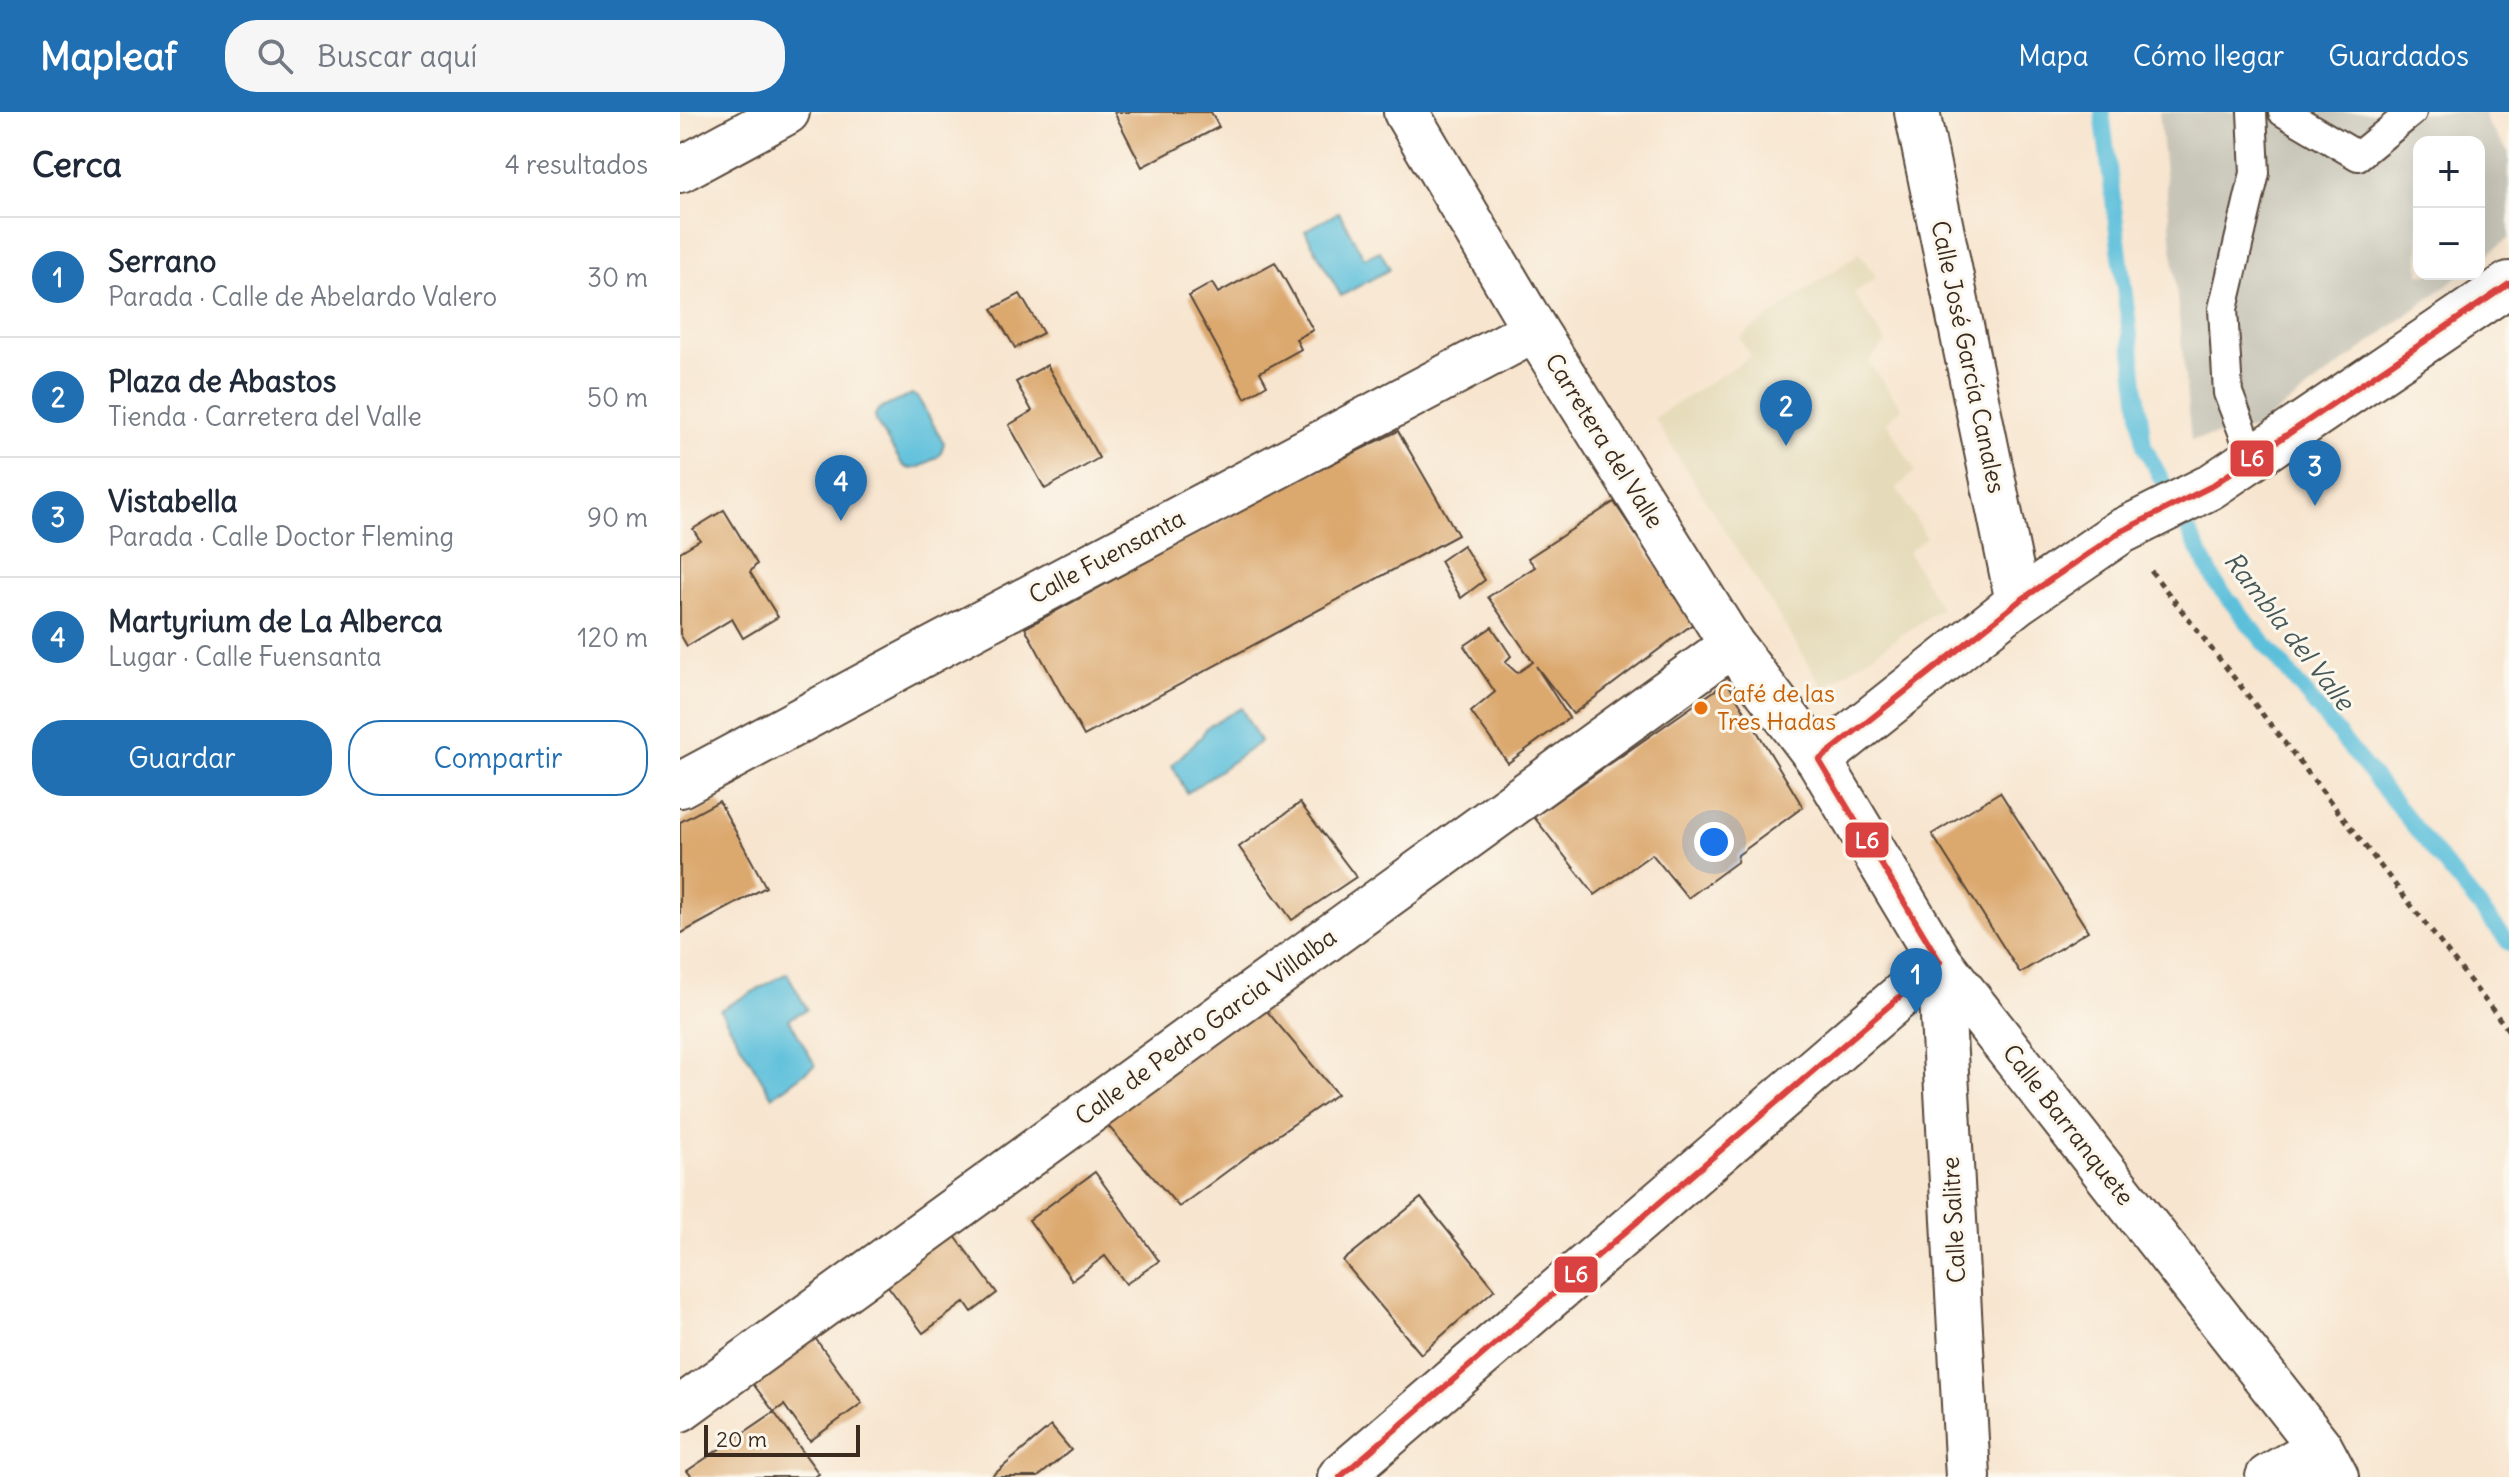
<!DOCTYPE html>
<html lang="es">
<meta charset="utf-8">
<style>
:root{--surface:#fff;--page:#f6f6f7;--text:#1f2937;--muted:#747a83;--line:#e0e1e3;--accent:#1f6fb2}
body{margin:0;font-family:Delius,sans-serif;background:var(--page);color:var(--text)}
.controls{position:absolute;right:24px;top:24px;display:grid;overflow:hidden;border-radius:16px;box-shadow:0 8px 32px #0002}
.controls button{width:72px;height:72px;display:grid;place-items:center;padding:0;border:0;border-bottom:2px solid var(--line);background:var(--surface);color:var(--text);font:40px sans-serif}
.scale{position:absolute;left:24px;bottom:20px;width:156px;box-sizing:border-box;padding-left:8px;border:4px solid #3b2a1e;border-top:0;font-size:22px;line-height:28px;white-space:nowrap;color:#3b2a1e;-webkit-text-stroke:6px #fbf7ec;paint-order:stroke}
.you{position:absolute;left:1034px;top:730px;width:28px;height:28px;margin:-20px;border:6px solid #fff;border-radius:50%;background:#1a73e8;box-shadow:0 0 0 12px #1a73e833}
.badge{display:grid;place-items:center;width:52px;height:52px;border-radius:50%;background:var(--accent);color:#fff;font-size:26px;font-weight:700}
.pin{position:absolute;translate:-50% -66px;filter:drop-shadow(0 2px 4px #0008)}
.pin::after{content:'';position:absolute;top:42px;width:28px;height:24px;background:inherit;clip-path:polygon(0 0,100% 0,50% 100%)}
.list{margin:0;padding:0;list-style:none}
h2{display:flex;justify-content:space-between;align-items:center;height:104px;margin:0;padding:0 32px;font-size:34px}
h2 small{font-size:26px;font-weight:400;color:var(--muted)}
.list li{display:grid;grid-template-columns:52px 1fr auto;gap:24px;align-items:center;box-sizing:border-box;height:120px;padding:0 32px;border-top:2px solid var(--line)}
.list b{display:block;font-size:30px;white-space:nowrap}
.list p{margin:0;font-size:26px;white-space:nowrap;color:var(--muted)}
.list em{font-size:26px;font-style:normal;color:var(--muted)}
.actions{display:flex;gap:16px;padding:24px 32px}
.actions a{flex:1;padding:18px 0;border:2px solid var(--accent);border-radius:32px;text-align:center;font-size:28px;color:var(--accent)}
.actions .main{background:var(--accent);color:#fff}
.icon{flex:none;width:44px;height:44px;fill:none;stroke:currentColor;stroke-width:2;stroke-linecap:round;stroke-linejoin:round}
.map{position:relative;flex:none;width:1829px;height:1365px;overflow:hidden}
header{display:flex;align-items:center;gap:48px;box-sizing:border-box;height:112px;padding:0 40px;background:var(--accent);color:#fff}
header strong{font-size:38px}
nav{display:flex;gap:44px;margin-inline-start:auto;font-size:28px}
.search{width:560px;height:72px;background:var(--page);display:flex;align-items:center;gap:20px;box-sizing:border-box;padding:0 28px;border-radius:32px;color:var(--muted);font-size:30px}
main{display:flex}
aside{flex:1;background:var(--surface)}
.map>svg:first-child{display:block}
.built{fill:#e5dbba}
.industrial{fill:#c7c5b8}
.water{fill:#5dc0db;stroke:#4c757c;stroke-width:2}
.lines{fill:none;stroke-linecap:round;stroke-linejoin:round}
.stream{stroke:#5dc0db;stroke-width:16}
.building{fill:#dba86e}
.lane-casing{stroke:#574639;stroke-width:32}
.street-casing{stroke:#574639;stroke-width:48}
.path{stroke:#574639;stroke-width:5;stroke-dasharray:6 6;stroke-linecap:butt}
.lane{stroke:#fff;stroke-width:28}
.street{stroke:#fff;stroke-width:44}
.bus-1-casing{stroke:#fbf7ec;stroke-width:12}
.bus-1{stroke:#da4241;stroke-width:6}
.food-dot{fill:#e8710a;stroke:#fbf7ec;stroke-width:3}
.labels{text-anchor:middle;stroke-width:6;stroke-linejoin:round;paint-order:stroke}
.street-label{font-size:24px;fill:#3b2a1e;stroke:#fbf7ec}
.food-label{font-size:24px;fill:#c56008;stroke:#fbf7ec;text-anchor:start}
.water-label{font-size:26px;font-style:italic;fill:#455757;stroke:#fbf7ec}
.line-badge{stroke:#fbf7ec;stroke-width:3}
.badge-label{font-size:22px;text-anchor:middle;font-weight:bold;fill:#fff}
</style>
<header>
<strong>Mapleaf</strong>
<div class="search"><svg class="icon" aria-label="search" viewBox="0 0 24 24"><circle cx="10" cy="10" r="6"/><path d="M15 15l6 6"/></svg>Buscar aquí</div>
<nav><a>Mapa</a><a>Cómo llegar</a><a>Guardados</a></nav>
</header>
<main>
<aside>
<h2>Cerca<small>4 resultados</small></h2>
<ul class="list">
<li><span class="badge">1</span><div><b>Serrano</b><p>Parada · Calle de Abelardo Valero</p></div><em>30 m</em></li>
<li><span class="badge">2</span><div><b>Plaza de Abastos</b><p>Tienda · Carretera del Valle</p></div><em>50 m</em></li>
<li><span class="badge">3</span><div><b>Vistabella</b><p>Parada · Calle Doctor Fleming</p></div><em>90 m</em></li>
<li><span class="badge">4</span><div><b>Martyrium de La Alberca</b><p>Lugar · Calle Fuensanta</p></div><em>120 m</em></li>
</ul>
<div class="actions"><a class="main">Guardar</a><a>Compartir</a></div>
</aside>
<div class="map">
<svg width="1829" height="1365" viewBox="0 0 1829 1365">
<rect width="100%" height="100%" fill="#fbf7ec"/>
<filter id="ink" filterUnits="userSpaceOnUse"><feTurbulence type="fractalNoise" baseFrequency=".0125" numOctaves="2"/><feDisplacementMap in="SourceGraphic" scale="16" xChannelSelector="R" yChannelSelector="G"/><feConvolveMatrix kernelMatrix="1 2 1 2 8 2 1 2 1" color-interpolation-filters="sRGB"/></filter>
<filter id="wash" filterUnits="userSpaceOnUse"><feTurbulence type="fractalNoise" baseFrequency=".006" numOctaves="4" result="noise"/><feDisplacementMap in="SourceGraphic" scale="32" xChannelSelector="R" yChannelSelector="G"/><feGaussianBlur stdDeviation="1.8" result="paint"/><feColorMatrix in="noise" values="0 0 0 0 0 0 0 0 0 0 0 0 0 0 0 0 0 1.4 0 .05"/><feComposite in="paint" operator="in"/></filter>
<g filter="url(#wash)">
<rect width="100%" height="100%" fill="#f7e5cf"/>
<path class="built" d="M1179 141 1197 165 1174 181 1206 230 1188 250 1222 296 1207 310 1235 359 1217 376 1246 425 1228 440 1261 496 1144 576 974 306 1071 244 1059 226Z"/>
<path class="industrial" d="M1479 0H1804L1807 11 1829 41V126L1799 149V30H1739V162H1781L1575 317 1511 328Z"/>
<path class="water" d="M659 100 684 146 700 139 710 157 661 184 625 119Z
M232 282 238 286 264 331 260 343C248 350 233 364 222 352L196 310 195 303 198 298Z
M561 596 580 630 507 681 492 653 521 625 527 615Z
M107 861 127 897 109 907 135 953 92 985 40 898Z"/>
<g class="lines">
<path class="stream" d="M1422 0 1464 334 1537 473 1829 831"/>
</g>
<g id="blocks">
<path class="building" d="M434 0H531L539 15 462 55Z
M595 150 633 218 616 227 621 237 580 260 587 273 565 286 509 184 532 171 538 181Z
M340 182 363 221 335 236 312 197Z
M367 253 419 346 365 377 329 313 352 299 336 270Z
M718 319 778 423 404 624 345 516 583 386Z
M934 390 1014 511 893 602 856 554 889 606 828 651 791 600 815 580 784 534 812 515 831 544 825 550 837 561 853 550 808 485 855 455 848 446Z
M44 398 77 452 70 460 98 505 63 526 52 507 7 534 0 522V440L20 428 13 417Z
M783 433 805 468 781 486 760 449Z
M1047 570 1123 695 1058 743 1057 750 1008 786 972 742 915 783 854 705Z
M1320 680 1408 819 1340 861 1252 722Z
M39 689 86 775 0 822V710Z
M620 691 676 765 612 808 559 735Z
M581 892 657 982 569 1043 499 1095 422 1007Z
M415 1060 479 1149 446 1172 425 1144 392 1168 349 1108Z
M741 1086 815 1177 741 1242 663 1149Z
M269 1116 317 1181 292 1200 285 1190 243 1221 202 1166Z
M130 1219 182 1291 130 1329 104 1293 94 1300 139 1362 134 1365H12L7 1359 94 1300 68 1265Z
M371 1314 391 1338 358 1365H311Z"/>
</g>
</g>
<g filter="url(#ink)">
<use href="#blocks" fill-opacity="0" stroke="#574639" stroke-width="2"/>
<g class="lines">
<g class="lane-casing">
<path id="lane" d="M1572 0 1575 61 1543 197 1548 281 1573 346
M1603 0 1678 44 1732 0"/>
</g>
<g class="street-casing">
<path id="street" d="M726 0 855 218 1052 533 1139 648 1260 850 1640 1335 1656 1365
M1237 0 1338 490
M0 58 107 0
M1139 648 1338 490 1440 420 1530 375 1829 172
M0 673 253 537 855 218
M1260 850 1288 1365
M0 1297 1052 533
M660 1365 1260 850
M1588 1365 1640 1335"/>
</g>
<path class="path" d="M1471 459 1829 919"/>
<use href="#lane" class="lane"/>
<use href="#street" class="street"/>
<g class="bus-1-casing">
<path id="bus-1" d="M660 1365 1260 850 1139 648 1338 490 1440 420 1530 375 1829 172"/>
</g>
<use href="#bus-1" class="bus-1"/>
</g>
</g>
<circle class="food-dot" cx="1021" cy="596" r="8"/>
<g class="labels">
<g class="street-label">
<text transform="translate(1288 245) rotate(78)" y="8">Calle José García Canales</text>
<text transform="translate(924 329) rotate(58)" y="8">Carretera del Valle</text>
<text transform="translate(427 445) rotate(-28)" y="8">Calle Fuensanta</text>
<text transform="translate(526 915) rotate(-36)" y="8">Calle de Pedro Garcia Villalba</text>
<text transform="translate(1388 1013) rotate(52)" y="8">Calle Barranquete</text>
<text transform="translate(1274 1108) rotate(-93)" y="8">Calle Salitre</text>
</g>
<g class="food-label">
<text x="1037" y="590">Café de las<tspan x="1037" dy="28">Tres Hadas</tspan></text>
</g>
<g class="water-label">
<text transform="translate(1609 519) rotate(52)" y="9">Rambla del Valle</text>
</g>
</g>
<g class="line-badge">
<rect x="1549" y="327" width="46" height="39" rx="8" fill="#da4241"/>
<rect x="1164" y="709" width="46" height="38" rx="8" fill="#da4241"/>
<rect x="873" y="1143" width="46" height="39" rx="8" fill="#da4241"/>
</g>
<g class="badge-label">
<text x="1572" y="354">L6</text>
<text x="1187" y="736">L6</text>
<text x="896" y="1170">L6</text>
</g>
</svg>
<div class="controls">
<button>+</button>
<button>−</button>
</div>
<div class="scale">20 m</div>
<div class="you"></div>
<div class="pin badge" style="left:1236px;top:902px">1</div>
<div class="pin badge" style="left:1106px;top:334px">2</div>
<div class="pin badge" style="left:1635px;top:394px">3</div>
<div class="pin badge" style="left:161px;top:409px">4</div>
</div>
</main>
